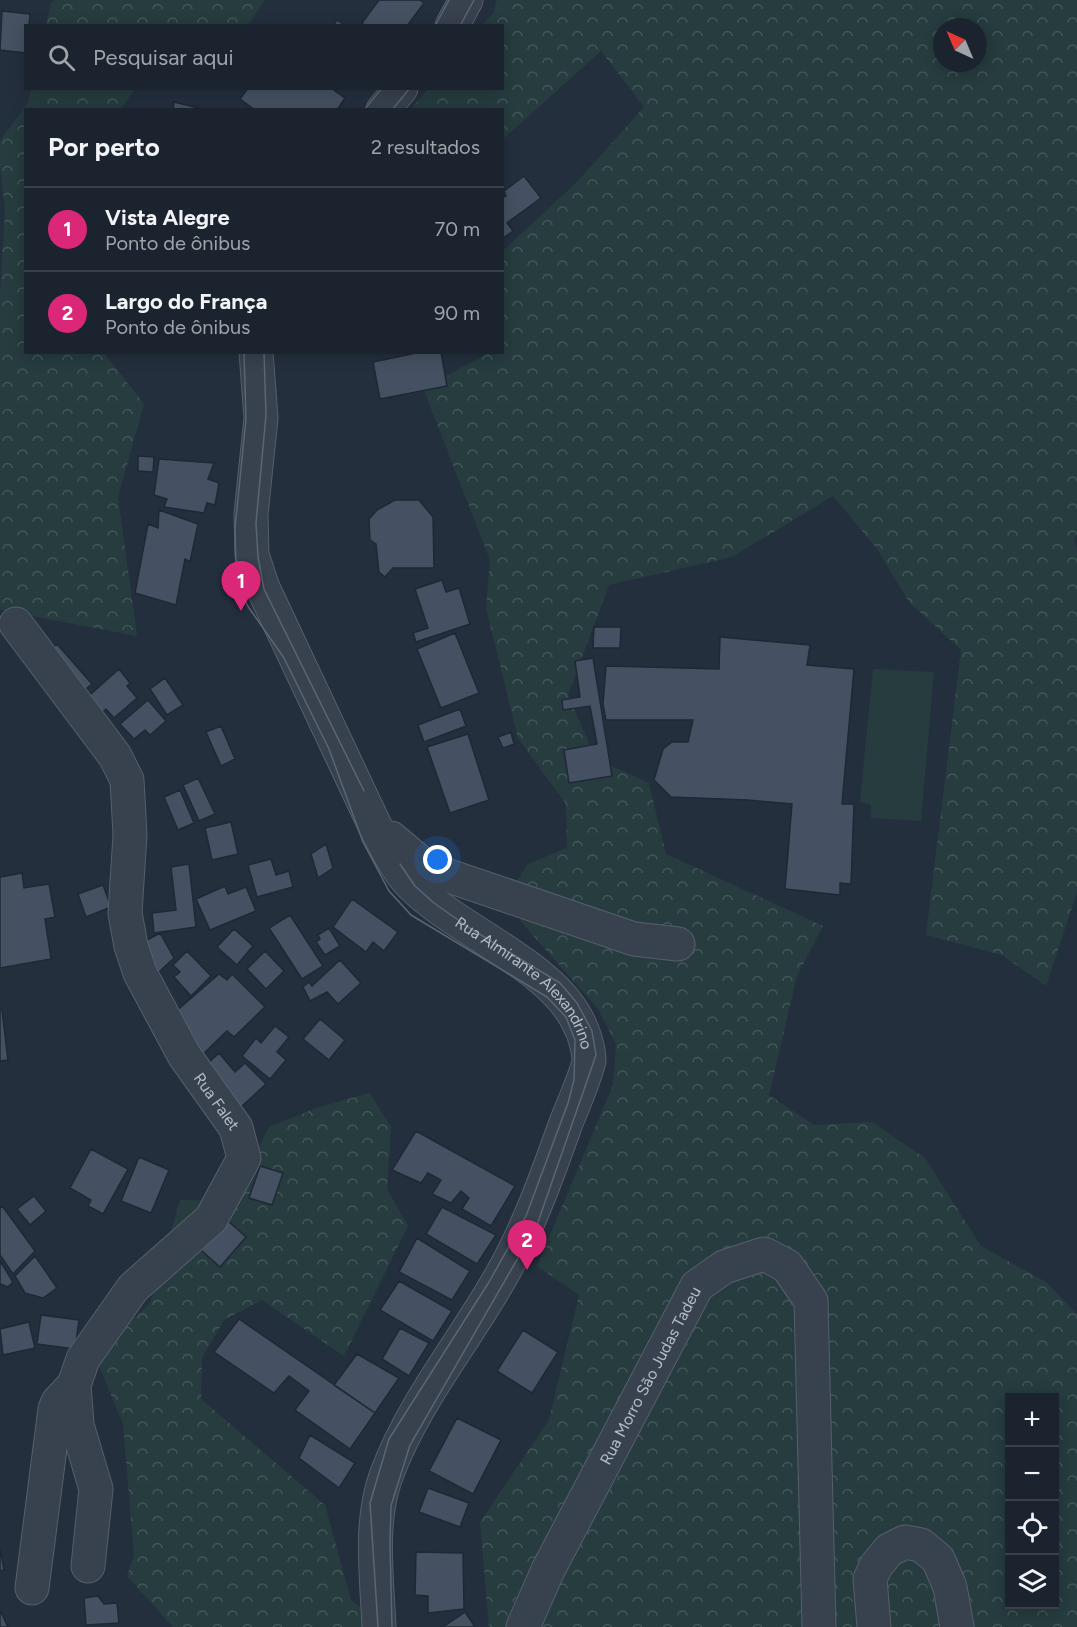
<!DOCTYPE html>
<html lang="pt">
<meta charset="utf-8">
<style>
:root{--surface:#1b232e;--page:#282f3a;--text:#f1f3f6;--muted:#a0a4aa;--line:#39404a;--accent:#db2777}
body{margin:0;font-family:Figtree,sans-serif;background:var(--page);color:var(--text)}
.controls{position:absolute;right:18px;bottom:18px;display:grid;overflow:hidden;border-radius:0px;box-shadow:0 3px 15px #0003}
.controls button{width:54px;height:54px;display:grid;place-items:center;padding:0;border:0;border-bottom:2px solid var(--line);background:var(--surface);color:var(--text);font:30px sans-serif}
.compass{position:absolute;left:933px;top:18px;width:54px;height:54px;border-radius:50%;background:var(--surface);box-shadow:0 3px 15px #0003;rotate:316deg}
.you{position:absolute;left:438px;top:860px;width:21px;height:21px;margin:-15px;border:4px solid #fff;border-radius:50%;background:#1a73e8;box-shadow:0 0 0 9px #1a73e833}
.badge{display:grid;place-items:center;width:39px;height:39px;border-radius:50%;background:var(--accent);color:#fff;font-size:20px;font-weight:700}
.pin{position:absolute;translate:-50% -50px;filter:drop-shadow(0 2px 3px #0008)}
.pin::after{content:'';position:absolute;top:32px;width:21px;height:18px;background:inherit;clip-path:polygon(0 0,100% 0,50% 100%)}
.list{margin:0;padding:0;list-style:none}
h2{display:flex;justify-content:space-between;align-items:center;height:78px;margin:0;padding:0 24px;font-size:26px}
h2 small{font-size:20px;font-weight:400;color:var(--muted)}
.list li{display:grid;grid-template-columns:39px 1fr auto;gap:18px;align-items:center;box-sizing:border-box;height:84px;padding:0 24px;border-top:2px solid var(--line)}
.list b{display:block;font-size:22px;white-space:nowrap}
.list p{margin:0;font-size:20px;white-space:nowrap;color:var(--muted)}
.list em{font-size:20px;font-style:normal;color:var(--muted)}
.icon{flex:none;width:33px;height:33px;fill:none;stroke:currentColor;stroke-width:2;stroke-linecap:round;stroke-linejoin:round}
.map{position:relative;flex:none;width:1077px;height:1627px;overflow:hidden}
.search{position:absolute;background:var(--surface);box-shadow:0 3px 15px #0003;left:24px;top:24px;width:480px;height:66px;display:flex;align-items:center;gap:15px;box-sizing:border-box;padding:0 21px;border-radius:0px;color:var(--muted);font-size:22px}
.panel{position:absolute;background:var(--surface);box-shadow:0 3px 15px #0003;left:24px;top:108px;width:480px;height:246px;border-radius:0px}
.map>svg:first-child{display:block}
.forest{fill:url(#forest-crowns);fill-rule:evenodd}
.pitch{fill:#263c3f}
.building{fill:#455162;stroke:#1f2835;stroke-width:1.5}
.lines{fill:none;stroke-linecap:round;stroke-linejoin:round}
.minor-casing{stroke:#565f6c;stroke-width:35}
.minor{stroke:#38414e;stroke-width:33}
.tram{stroke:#5a6575;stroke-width:1.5}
.labels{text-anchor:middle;stroke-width:6;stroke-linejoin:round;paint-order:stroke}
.street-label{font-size:16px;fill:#b4bcc9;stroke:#1d2633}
</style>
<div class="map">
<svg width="1077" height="1627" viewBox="0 0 1077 1627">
<defs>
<pattern id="forest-crowns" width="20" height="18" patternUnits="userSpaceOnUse" patternTransform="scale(1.5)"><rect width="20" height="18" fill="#263c3f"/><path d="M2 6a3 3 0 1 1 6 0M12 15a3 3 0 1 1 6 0" fill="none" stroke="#435659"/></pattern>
</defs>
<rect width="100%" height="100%" fill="#242f3e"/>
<path class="forest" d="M55 0H265L248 25H46L51 3Z
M497 0H1077V534L1074 539 1077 549V892L1046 986 1002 955 926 935 961 650 909 602 877 549 833 496 732 557 609 585 568 695 596 759 649 783 666 854 823 926 797 976 769 1095 814 1125 872 1122 925 1158 981 1246 1046 1282 1077 1314V1627H489L480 1522 549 1420 579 1295 537 1266 613 1085 616 1044 598 1009 523 924 508 895 528 864 567 848 566 804 518 738 486 608 490 560 423 388 489 353 502 352 503 251 577 182 644 107 601 51 503 139 502 110H410L428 89 502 88V26L482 25 493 13ZM942 27H978V63H942ZM1010 1398H1054V1604H1010Z
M31 89H135L122 107 123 109 26 110V352L104 353 144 404 118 497 137 636 0 610V296L5 209 0 166V141L28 103Z
M370 1093 391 1127 387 1189 408 1226 344 1356 262 1300 224 1320 202 1358 201 1399 325 1505 351 1600 388 1627H173L127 1576 134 1555 123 1424 95 1356 150 1303 180 1200 231 1201 269 1127 322 1106Z"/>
<path class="pitch" d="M873 669 934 672 921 821 871 818V805L860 802Z"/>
<path class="building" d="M379 0H420L424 3 407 26H365L362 23Z
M2 11 30 14 29 26H26V53L0 50Z
M337 20 346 26H333Z
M248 88H331L345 98 337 110H255L240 99Z
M174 102 207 110H173Z
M524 176 541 198 507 223 513 231 502 239V198L506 196 504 191Z
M421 352H441L447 386 380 399 373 362Z
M138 456 154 457 153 472 138 471Z
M159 459 214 463 208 479 219 483 215 505 207 503 204 513 164 507 167 499 154 495Z
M395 500H419L433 517 434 568H393L385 577 379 572 376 544 370 540 369 519 377 510Z
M159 510 198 524 190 562 185 559 176 605 135 593 148 524 158 528Z
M442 580 446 592 459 588 470 624 416 642 413 633 428 628 415 589Z
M594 627H621L620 648H593Z
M455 633 479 693 441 708 417 649Z
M720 637 810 645 807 665 854 669 842 804H854L851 884 840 883V895L785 889 792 804 748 800 671 797 654 780 663 749 672 742H688L693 720H606L603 704 606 666 719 669Z
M57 644 92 684 78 695 43 656Z
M593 658 612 776 569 783 564 750 597 744 590 706 563 710 562 700 580 697 575 661Z
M119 669 130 683 127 686 137 698 114 718 106 709 97 717 83 701Z
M165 678 183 705 167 715 150 689Z
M148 700 166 721 150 735 145 730 134 739 120 724Z
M460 709 466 726 424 742 418 725Z
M221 726 235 759 221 766 206 732Z
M511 732 514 744 503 748 498 737Z
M468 734 489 800 450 813 427 747Z
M198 778 215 814 199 821 183 785Z
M180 790 194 823 178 830 164 797Z
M231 822 238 854 212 860 205 828Z
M326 844 333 868 318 878 311 854Z
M271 859 276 875 289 871 293 887 257 897 248 865Z
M189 864 196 927 154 933 152 913 176 910 171 867Z
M22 873 24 888 49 884 55 917 45 919 51 959 0 968V877Z
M103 885 111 907 86 917 78 894Z
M225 886 228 894 246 887 256 911 210 930 196 899Z
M352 899 398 932 384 951 373 942 366 952 333 927Z
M290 915 323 966 302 979 269 928Z
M329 928 340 946 325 955 316 942 320 939 318 935Z
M234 929 253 946 237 965 217 947Z
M160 933 174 958 159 972 151 969 138 945Z
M187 951 211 976 191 996 174 977 180 972 173 965Z
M265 951 284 971 266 989 247 969Z
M340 960 361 983 338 1004 327 992 310 1001 303 987 309 982 312 986Z
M219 974 227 980 232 974 265 1007 234 1037 227 1031 201 1056 174 1013Z
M0 1010H2L8 1060 0 1061Z
M320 1019 345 1040 329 1060 303 1039Z
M275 1026 289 1037 277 1052 286 1060 270 1079 242 1056 256 1038 261 1043Z
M219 1053 235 1072 245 1063 266 1084 241 1107 204 1067Z
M416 1131 515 1186 491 1226 462 1209 469 1198 461 1191 451 1203 432 1194 441 1180 428 1173 421 1183 392 1170Z
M91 1149 128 1169 103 1214 88 1206 91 1200 70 1188Z
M139 1157 169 1170 151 1213 121 1201Z
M260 1166 283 1173 272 1205 249 1198Z
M34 1196 46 1211 30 1225 17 1209Z
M3 1207 35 1251 13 1274 0 1255V1208Z
M442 1207 496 1235 477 1264 426 1234Z
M227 1220 246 1237 220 1267 201 1250Z
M417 1238 470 1271 452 1300 399 1272Z
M35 1256 57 1288 43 1298 25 1293 15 1276Z
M0 1261 13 1282 8 1287 0 1284Z
M399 1281 452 1311 433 1341 380 1310Z
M41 1315 79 1320 75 1349 37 1344Z
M239 1319 375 1413 350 1449 295 1410 309 1391 289 1376 274 1393 214 1352Z
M29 1322 35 1348 3 1355 0 1329Z
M400 1328 429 1343 409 1376 382 1359Z
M523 1330 558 1352 532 1393 497 1371Z
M357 1354 399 1378 375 1413 334 1385Z
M457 1418 501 1440 473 1494 429 1471Z
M310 1435 355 1463 339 1488 299 1458Z
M428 1488 469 1503 460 1527 419 1512Z
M0 1548 4 1570 0 1571Z
M416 1552 463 1553 464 1609 428 1613V1596L415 1595Z
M98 1596 104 1604 117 1603 119 1623 86 1625 84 1598Z
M0 1610 8 1627H0Z
M465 1612 475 1627H443Z"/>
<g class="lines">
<g class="minor-casing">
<g id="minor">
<path d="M452 26 466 0"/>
<path d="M383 110 401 88"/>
<path id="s1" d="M256 352 261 418 251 514 252 555 263 588 375 826C386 846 396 870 413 886 459 932 557 967 581 1028 585 1036 589 1052 589 1060 588 1071 571 1110 566 1123 548 1173 530 1224 504 1271 466 1340 413 1402 386 1476 369 1523 377 1578 379 1627"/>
<path id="s2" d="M16 624 115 756 127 780 130 835 125 913 131 946 140 973 184 1055 236 1128 244 1158 211 1219 133 1288 83 1359 74 1385 77 1425 96 1489 88 1566"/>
<path d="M391 838 423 865 449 876 634 939 678 944"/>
<path d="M32 1588 55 1409 58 1402 72 1387"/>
<path id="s3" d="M523 1627 548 1570 697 1286 724 1267 764 1254 787 1266 811 1301 819 1627"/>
<path d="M874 1627 870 1579 876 1566 889 1550 905 1542 921 1545 938 1559 950 1587 957 1627"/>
</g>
</g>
<use href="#minor" class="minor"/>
<path class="tram" d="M435 26 449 0
M460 26 474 0
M364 110 382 88
M392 110 410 88
M244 352 246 419 235 528 236 568 247 605 284 658 329 749 363 842 389 891 411 915 547 997 566 1017 575 1040 574 1080 568 1103 526 1216 489 1282 389 1439 370 1503 378 1627
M264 352 266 415 256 523 258 557 264 589 364 791
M392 1627 390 1543 391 1506 410 1445 537 1225 596 1055 592 1031 577 1003 560 983 468 927 434 903 415 886 400 864"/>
</g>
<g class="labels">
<g class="street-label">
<text dy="6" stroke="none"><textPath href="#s1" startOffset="723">Rua Almirante Alexandrino</textPath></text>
<text dy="6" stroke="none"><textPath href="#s2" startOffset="537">Rua Falet</textPath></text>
<text dy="6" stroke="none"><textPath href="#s3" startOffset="282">Rua Morro São Judas Tadeu</textPath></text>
</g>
</g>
</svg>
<div class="controls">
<button>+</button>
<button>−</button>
<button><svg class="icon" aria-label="locate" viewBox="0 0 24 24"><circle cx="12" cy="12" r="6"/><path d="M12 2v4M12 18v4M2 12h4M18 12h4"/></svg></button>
<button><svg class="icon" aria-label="layers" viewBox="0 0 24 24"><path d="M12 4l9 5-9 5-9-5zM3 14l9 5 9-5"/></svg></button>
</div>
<svg class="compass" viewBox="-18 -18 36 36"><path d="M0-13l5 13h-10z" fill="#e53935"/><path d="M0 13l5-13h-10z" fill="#a0a4aa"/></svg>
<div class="you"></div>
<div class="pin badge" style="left:241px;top:611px">1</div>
<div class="pin badge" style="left:527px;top:1270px">2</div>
<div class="search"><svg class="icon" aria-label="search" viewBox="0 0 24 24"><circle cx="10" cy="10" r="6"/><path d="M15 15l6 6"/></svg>Pesquisar aqui</div>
<section class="panel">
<h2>Por perto<small>2 resultados</small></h2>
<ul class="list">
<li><span class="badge">1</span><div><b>Vista Alegre</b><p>Ponto de ônibus</p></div><em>70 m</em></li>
<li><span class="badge">2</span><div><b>Largo do França</b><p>Ponto de ônibus</p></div><em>90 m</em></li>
</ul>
</section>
</div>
